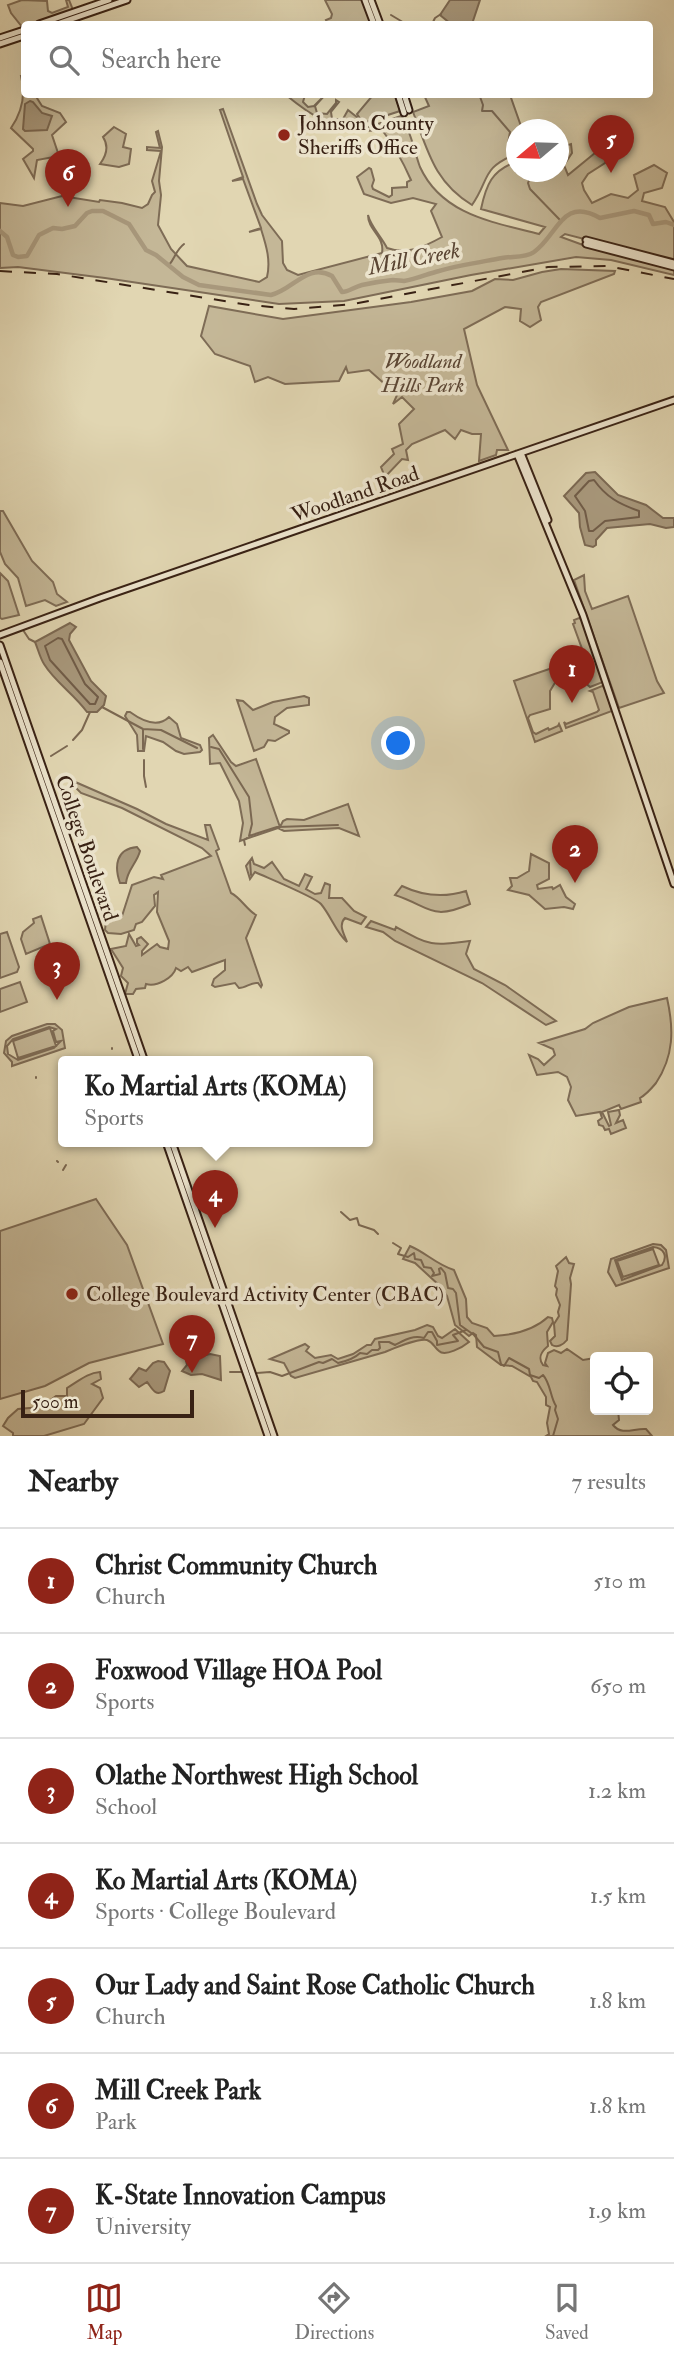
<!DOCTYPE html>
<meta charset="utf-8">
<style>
:root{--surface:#fff;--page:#f2f2f2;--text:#222;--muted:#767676;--line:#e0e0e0;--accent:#8f2418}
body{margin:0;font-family:"IM FELL Double Pica",serif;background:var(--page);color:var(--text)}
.controls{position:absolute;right:21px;bottom:21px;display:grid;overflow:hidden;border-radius:7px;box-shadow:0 7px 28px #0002}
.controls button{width:63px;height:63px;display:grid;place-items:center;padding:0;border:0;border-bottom:2px solid var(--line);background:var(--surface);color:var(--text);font:35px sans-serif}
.compass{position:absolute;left:506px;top:119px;width:63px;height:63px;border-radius:50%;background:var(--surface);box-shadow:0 7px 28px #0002;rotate:251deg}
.scale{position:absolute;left:21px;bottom:18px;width:173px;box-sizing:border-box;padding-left:7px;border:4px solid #382114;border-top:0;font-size:19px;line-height:24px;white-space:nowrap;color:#382114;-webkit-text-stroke:5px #ece4cd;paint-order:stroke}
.you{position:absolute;left:399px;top:744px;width:24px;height:24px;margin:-18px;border:5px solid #fff;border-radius:50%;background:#1a73e8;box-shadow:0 0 0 10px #1a73e833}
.badge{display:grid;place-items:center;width:46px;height:46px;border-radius:50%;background:var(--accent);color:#fff;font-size:23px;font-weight:700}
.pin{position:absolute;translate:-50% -58px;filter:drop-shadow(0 2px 4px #0008)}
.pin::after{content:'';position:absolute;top:37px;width:24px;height:21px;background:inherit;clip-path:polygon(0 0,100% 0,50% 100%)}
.popup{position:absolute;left:58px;top:1056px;width:315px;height:91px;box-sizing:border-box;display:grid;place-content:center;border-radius:7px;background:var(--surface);filter:drop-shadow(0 2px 5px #0005);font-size:23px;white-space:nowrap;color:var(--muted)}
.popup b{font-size:26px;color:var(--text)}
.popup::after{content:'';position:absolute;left:50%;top:100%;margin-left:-14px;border:14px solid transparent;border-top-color:var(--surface)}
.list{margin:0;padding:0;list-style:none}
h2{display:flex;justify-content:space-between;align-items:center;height:91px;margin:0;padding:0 28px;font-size:30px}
h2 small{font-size:23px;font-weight:400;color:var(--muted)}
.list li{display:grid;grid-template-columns:46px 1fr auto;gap:21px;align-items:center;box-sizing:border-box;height:105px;padding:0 28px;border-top:2px solid var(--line)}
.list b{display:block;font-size:26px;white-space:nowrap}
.list p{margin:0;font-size:23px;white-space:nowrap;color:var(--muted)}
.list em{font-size:23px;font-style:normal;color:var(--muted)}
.icon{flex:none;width:38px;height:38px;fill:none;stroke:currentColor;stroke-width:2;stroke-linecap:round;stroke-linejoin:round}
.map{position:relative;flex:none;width:674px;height:1436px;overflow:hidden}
.search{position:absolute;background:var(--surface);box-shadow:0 7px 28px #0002;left:21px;right:21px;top:21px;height:77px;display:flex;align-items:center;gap:18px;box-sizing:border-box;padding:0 24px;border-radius:7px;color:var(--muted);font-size:26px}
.sheet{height:826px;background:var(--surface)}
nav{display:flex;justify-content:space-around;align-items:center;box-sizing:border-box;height:98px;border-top:2px solid var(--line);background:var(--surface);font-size:19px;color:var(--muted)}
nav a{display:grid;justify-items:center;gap:4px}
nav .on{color:var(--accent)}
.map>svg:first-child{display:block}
.green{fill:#c4b797;stroke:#7e6c56;stroke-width:2;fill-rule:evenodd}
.water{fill:#a8987c;stroke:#7b6852;stroke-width:2}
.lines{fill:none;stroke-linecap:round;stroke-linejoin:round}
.shore{stroke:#705c48;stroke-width:2}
.stream{stroke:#7b6852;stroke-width:2}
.river{stroke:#a8987c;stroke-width:4.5}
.secondary-casing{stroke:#382114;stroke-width:9}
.secondary{stroke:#ece4cd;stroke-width:5}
.rail{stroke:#382114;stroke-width:2;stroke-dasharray:12 12;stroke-linecap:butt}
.poi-dot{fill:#8f2418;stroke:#ece4cd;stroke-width:2.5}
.labels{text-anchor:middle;stroke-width:7;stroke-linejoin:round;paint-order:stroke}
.poi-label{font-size:21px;fill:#382114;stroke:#ece4cd;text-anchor:start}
.park-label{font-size:21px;font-style:italic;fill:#5b4635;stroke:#ece4cd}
.street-label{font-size:21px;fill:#382114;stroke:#ece4cd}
.water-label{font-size:23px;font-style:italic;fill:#5a4533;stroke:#ece4cd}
</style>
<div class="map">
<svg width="674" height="1436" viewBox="0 0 674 1436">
<rect width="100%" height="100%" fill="#e1d6b2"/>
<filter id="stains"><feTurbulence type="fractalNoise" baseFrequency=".00286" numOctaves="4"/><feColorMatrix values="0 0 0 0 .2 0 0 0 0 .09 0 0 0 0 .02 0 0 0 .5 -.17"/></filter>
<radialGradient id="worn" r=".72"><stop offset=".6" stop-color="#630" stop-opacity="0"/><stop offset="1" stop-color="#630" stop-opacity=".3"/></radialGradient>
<path class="green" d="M22 0 47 1 48 11 52 13 68 7 66 0H69L73 10 32 24H24L23 28 11 13 8 5Z
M325 0H363L371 24H328L326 20 331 18 332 14Z
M24 75V94L35 95 42 106 60 113 66 122 52 135 59 156 37 160 34 178 23 159 33 151V149L11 128C22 112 26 95 21 76Z
M286 95H305L303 102 308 107 314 106 325 95 315 106 317 113 327 114 336 103V100L339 102 331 112 332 119H343L348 110 358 118 359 124C329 129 308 113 286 95Z
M373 95H395L400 111 363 123 357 114Z
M424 95H510L522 129 516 130V154C481 168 490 179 472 205 434 182 428 151 413 112L429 106Z
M223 109 257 204 262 215 282 241 283 263 287 270 298 275 382 253C385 236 368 231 368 215 371 227 381 236 387 248 407 255 424 247 442 237L431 211 436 204 413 198 391 203 364 194 357 177 369 168 371 169 374 180 372 186 373 189 389 197 392 195V188L407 187V182L411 180C403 162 394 145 382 130L366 131 363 129 401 116C411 130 414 151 420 167 442 215 493 222 539 234L545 227 481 209C486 185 492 170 516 162V172H558L559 148 571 144 572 153 564 165 568 175 606 144 610 133 619 139 605 163 588 174 582 183 584 190 592 203 611 194 628 198 638 190 634 175 654 165 667 173 662 188 644 193 642 201 665 207 674 222V262L565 234 561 237 583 245 674 269V275L611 260 576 257 471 275 344 301 279 304 105 278 18 267 0 268V203L23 206 62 196 99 202 100 200 122 203 142 208 148 204 152 195 155 192 152 181 161 151 147 150V147L160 148 156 132 158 131 162 147 159 181 161 195 158 225 171 249 187 266 259 282 267 277C271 260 266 245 261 229L249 232 261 228 243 179 232 181 243 177 220 110Z
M114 127 126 134 123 147 131 149 129 164 119 167 100 164C106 156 109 146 103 137Z
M561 269 615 271 614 274 541 302 538 307 541 320 530 327 520 321 521 309 505 307 464 329 477 385 508 450H497L496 455 479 461 481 434H472L461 430 455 439 445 430 412 444 406 450 408 460 402 459 385 477 381 467 394 454 392 449 403 444 399 424 414 409 402 397 393 404 398 393 391 385 388 387 369 370 348 373 346 367 339 381 285 384 268 377 255 382 250 366 215 354 201 336 209 306 283 319 411 302 472 291 495 279 513 280 542 272Z
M0 511H3L32 561 53 582 57 594 67 602 56 606 45 600 26 606 18 578 5 564 0 552Z
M0 573 8 581 19 615 2 619 0 618Z
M584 575 585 591 592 609 628 596 657 681 664 693 619 708 574 580Z
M579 618 583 620 603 682 590 687 581 679 568 680V682L556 681 550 691V709L530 715 528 718 533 732 536 734 548 728 549 730 558 726 559 724 562 731 535 742 514 681 585 657 573 624 575 623 574 620Z
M602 686 605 687 612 711 566 728 564 722 566 724 597 712 599 710 593 692 590 691Z
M304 696 309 698V705L287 708 275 717 274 724 289 731V733L275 741 268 740 264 747 254 751 237 700 243 701 253 710 273 702Z
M127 712H130C141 720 157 729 169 717L177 724 181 738 200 745 202 750 200 752 184 754 176 751 163 742 146 736 144 751H138L137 735 125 716Z
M213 735 231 762 236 766 256 759 280 827 283 821 287 819 304 820 348 804 359 836 339 828 284 831 278 828 240 841 243 823 239 801 220 763 210 764 209 738Z
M73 781 137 809 166 824 208 840 205 825H210L219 849 216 851 231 893C240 897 247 910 256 915L246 938 262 985 261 987 258 983C251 982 246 988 239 988L235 983 215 987 212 985 214 979 225 970V960L192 972 188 967 181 971 176 968C173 978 157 987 146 984L145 988 136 989 133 994H125L128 983 121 976 123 968 111 949 126 946 129 934 136 946 139 945 137 943V939L141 937 148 944 142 951V955L157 944 160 947 168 949 169 941 157 912 158 892 154 895 155 906 142 922 136 924 134 930 121 934 108 933 105 930 106 921 114 920 122 916 132 885 154 877 163 879 161 875 211 856 202 848 122 808 81 793 71 783Z
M531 854 549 863V879L537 885 538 889 552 887 553 889 560 885 566 897 575 904 573 909 564 907 545 909 529 895 508 890 512 886 510 878H517L529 871Z
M252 858 254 864 264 868 272 862 284 879 299 886 305 874 312 877 306 889 315 894 321 893 325 883 330 885 329 898H342L354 911 366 917 361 924 345 918C338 925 344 934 347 942 336 932 331 916 321 904 315 897 268 878 255 872L250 879 246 866Z
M402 886C423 896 444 898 466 891L470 904C431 921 431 907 395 895Z
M41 916 50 944 26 954 21 939 23 932 34 923 33 919Z
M371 921 395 930 396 927C431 946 430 946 470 941L466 954 474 969 505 985 556 1021 546 1025 482 983 395 941 383 932 366 927Z
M7 932 19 967 17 972 0 978V934Z
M20 982 27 1002 0 1012V989Z
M667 998C674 1029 674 1056 656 1083 651 1089 647 1094 640 1098L641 1102 621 1109 619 1105 602 1112 609 1126 611 1125 608 1112 619 1110 620 1115 616 1123 623 1120 626 1128 611 1134 609 1129 605 1130 603 1126 599 1125 598 1121 602 1118 600 1112 576 1116 568 1100 571 1087 567 1077 558 1072 537 1075 529 1055 538 1059 544 1065 555 1055 553 1049 539 1043 585 1029 593 1023 629 1007Z
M47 1024H55L62 1030 65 1048 12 1066V1062L4 1053 6 1041 12 1036ZM49 1027 56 1029 53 1031 56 1042 61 1041 54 1048 18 1060 8 1054 7 1046 13 1039Z
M50 1028 56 1046 18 1058 13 1041Z
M96 1199 127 1245 163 1344 89 1363 45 1386 0 1399V1231Z
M653 1244 661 1245 666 1250 669 1268 616 1286 608 1272 611 1259ZM653 1247C664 1248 668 1256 662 1265L622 1280 615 1260Z
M410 1246C425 1252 437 1265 454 1270L466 1299 467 1317 472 1323 487 1328 494 1336C512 1335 534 1330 548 1317L552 1318 553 1322 547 1332 548 1346C542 1351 537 1357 543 1365L547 1366 545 1363 548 1353 554 1350 561 1353 567 1349 583 1360 595 1358V1410H618L619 1420 613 1425C622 1436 634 1428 646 1429L652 1436H546L549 1434 547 1423 550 1407 546 1405V1397L537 1382 533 1381 531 1377 512 1366 501 1365 477 1347 476 1335 473 1333 469 1336 455 1325 447 1296 441 1287 415 1263 403 1259Z
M653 1249 659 1265 623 1277 617 1261Z
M566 1257 569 1263 574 1264 570 1278 571 1284 567 1340C563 1345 557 1348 552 1345L550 1341 555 1336 554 1324 559 1316 558 1312 560 1305 556 1295 557 1289 555 1286 558 1271 556 1266Z
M427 1325 433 1327 438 1336 442 1338 455 1329 469 1342C463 1347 445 1357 439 1351 434 1347 433 1342 427 1340 419 1338 392 1349 385 1352L295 1378 291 1376 284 1363 270 1359 305 1344 309 1347 306 1351 315 1358 331 1355 338 1359 353 1354 367 1345H371L375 1339 415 1330Z
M100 1372 101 1379 92 1384 100 1388 103 1398 84 1424 44 1436H13V1433L3 1426 8 1418 18 1409 41 1407 56 1396H67V1388C79 1381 87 1373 100 1372Z"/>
<path class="water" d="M450 0H480L472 24H451L440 15Z
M30 101 33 102 42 113 52 116 47 130 25 131 23 129 25 104Z
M595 472 618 495 646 505 663 518H674V527L666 528 650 524 607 528 596 540V545L593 547 585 545 580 527 579 513 564 496 586 473Z
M70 623 76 627 70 634 69 640 91 681 106 696 104 705 97 712H87C74 694 55 682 44 664 40 658 38 649 35 642Z
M137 847 140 851C137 863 127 870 126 883H120C114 866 116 849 137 847Z
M210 1354 220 1356 221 1380 202 1374 191 1375 182 1371 187 1365 186 1360Z
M158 1361 164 1362 170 1371 164 1391C155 1397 152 1388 147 1382L139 1387 130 1379 139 1368 146 1371 153 1363Z"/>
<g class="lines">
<path class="shore" d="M594 480C606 497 619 504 639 511V517L605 521 593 531H589L585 511 575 496 589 481Z
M58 638 62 639 85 684 98 697 95 704H90L50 660 45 646Z"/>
<path class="stream" d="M391 15 406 24
M432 24 435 18 441 14
M479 94 483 105 482 111H492L510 132 508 144 516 147
M532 172 528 183 530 189 560 220
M169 265C175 258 176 250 184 244
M23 630 29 639 35 642
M102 707 143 729 161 730 197 748
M73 740 82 730 90 712
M211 747 219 749 249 797 252 824 249 836 277 827 338 825
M143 749V729
M51 756 67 746
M144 760V776L146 787
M245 845 244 840 247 838
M250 861 251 875
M112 1049V1048
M36 1077V1078
M57 1161 58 1162
M63 1170 66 1165
M341 1212 350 1220 357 1218 359 1225 374 1230 378 1234
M393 1243 401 1248 398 1254 408 1257 414 1253 415 1259 421 1260 424 1267 431 1268 434 1273 432 1276 440 1274 439 1269 441 1268 445 1273 448 1288 453 1289 456 1293 460 1325 474 1335 484 1347 498 1352 501 1364 504 1366 509 1358 529 1369 530 1375 539 1378 543 1375C551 1384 550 1397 556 1406L555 1410 558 1419 553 1436
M230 1372H241
M257 1373 270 1372 282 1376 319 1362 323 1363 332 1359 338 1363C347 1361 354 1359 360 1353L367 1354 372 1350H378L380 1348 379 1342H389L395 1345C405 1340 412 1335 424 1338L428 1332H432L437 1341V1345L458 1341 453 1335 466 1330"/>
<path class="river" d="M0 231 7 237 13 255 18 257 27 256 39 235 53 228 62 229 75 226 87 213 92 211H103L129 224 146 250 156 255 183 277 199 285 271 295C293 290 308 262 332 276L342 292C349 292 354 287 362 285 371 283 383 281 393 280 397 280 401 281 404 281 417 279 427 274 439 271 460 265 481 262 502 258 513 256 525 258 534 252 558 235 562 196 600 218L634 211 649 215 653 224 666 222 674 225"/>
<g class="secondary-casing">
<path id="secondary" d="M365 0 374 24
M371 0 380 24
M39 24 109 0
M57 24 127 0
M0 38 24 30
M0 44 24 36
M398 94 404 113
M404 94 409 110
M586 240 674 263
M586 244 674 267
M521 453 548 520
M517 454 583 615 674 884
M0 635 100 598 674 400
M0 645 145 1062
M0 662 139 1062
M166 1142 268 1436
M172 1142 274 1436"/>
</g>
<use href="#secondary" class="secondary"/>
<path class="rail" d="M0 271 57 274 249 305 294 309 353 304 548 267 607 266 674 279"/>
</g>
<g class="poi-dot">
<circle cx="284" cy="135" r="7"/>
<circle cx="72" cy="1294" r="7"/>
</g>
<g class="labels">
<g class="poi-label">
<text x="298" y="130">Johnson County<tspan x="298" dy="24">Sheriffs Office</tspan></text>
<text x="86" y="1301">College Boulevard Activity Center (CBAC)</text>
</g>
<g class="park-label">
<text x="423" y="368">Woodland<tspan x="423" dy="24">Hills Park</tspan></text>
</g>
<g class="street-label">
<text transform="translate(355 494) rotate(-19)" y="7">Woodland Road</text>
<text transform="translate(87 848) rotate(71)" y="7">College Boulevard</text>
</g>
<g class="water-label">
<text transform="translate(414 258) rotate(-11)" y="8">Mill Creek</text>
</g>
</g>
<rect width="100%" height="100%" filter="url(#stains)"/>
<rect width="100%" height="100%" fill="url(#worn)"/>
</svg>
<div class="controls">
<button><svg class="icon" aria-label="locate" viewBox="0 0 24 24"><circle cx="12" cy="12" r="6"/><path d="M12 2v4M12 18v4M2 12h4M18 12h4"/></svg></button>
</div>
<svg class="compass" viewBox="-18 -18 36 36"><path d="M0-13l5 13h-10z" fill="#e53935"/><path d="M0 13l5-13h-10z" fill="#767676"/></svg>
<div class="scale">500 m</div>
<div class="you"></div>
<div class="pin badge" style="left:572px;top:703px">1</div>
<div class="pin badge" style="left:575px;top:883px">2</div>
<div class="pin badge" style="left:57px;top:1000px">3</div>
<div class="pin badge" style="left:215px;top:1228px">4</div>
<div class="popup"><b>Ko Martial Arts (KOMA)</b>Sports</div>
<div class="pin badge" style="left:611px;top:173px">5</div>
<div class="pin badge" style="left:68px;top:207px">6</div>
<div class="pin badge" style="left:192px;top:1373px">7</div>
<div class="search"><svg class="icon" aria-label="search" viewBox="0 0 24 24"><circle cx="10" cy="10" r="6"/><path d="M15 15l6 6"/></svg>Search here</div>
</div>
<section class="sheet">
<h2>Nearby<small>7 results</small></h2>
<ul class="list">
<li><span class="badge">1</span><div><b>Christ Community Church</b><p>Church</p></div><em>510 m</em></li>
<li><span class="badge">2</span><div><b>Foxwood Village HOA Pool</b><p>Sports</p></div><em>650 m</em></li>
<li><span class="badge">3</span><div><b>Olathe Northwest High School</b><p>School</p></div><em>1.2 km</em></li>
<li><span class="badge">4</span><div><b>Ko Martial Arts (KOMA)</b><p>Sports · College Boulevard</p></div><em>1.5 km</em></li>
<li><span class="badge">5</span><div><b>Our Lady and Saint Rose Catholic Church</b><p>Church</p></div><em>1.8 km</em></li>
<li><span class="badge">6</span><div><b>Mill Creek Park</b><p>Park</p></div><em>1.8 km</em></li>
<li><span class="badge">7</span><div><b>K-State Innovation Campus</b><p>University</p></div><em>1.9 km</em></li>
</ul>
</section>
<nav>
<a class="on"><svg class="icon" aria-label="map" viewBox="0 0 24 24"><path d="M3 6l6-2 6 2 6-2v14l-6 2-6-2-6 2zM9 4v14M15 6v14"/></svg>Map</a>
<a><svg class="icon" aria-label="directions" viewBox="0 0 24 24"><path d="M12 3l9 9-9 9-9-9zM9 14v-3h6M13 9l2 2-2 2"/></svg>Directions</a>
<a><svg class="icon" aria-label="saved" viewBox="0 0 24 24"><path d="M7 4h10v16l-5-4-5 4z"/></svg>Saved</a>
</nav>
